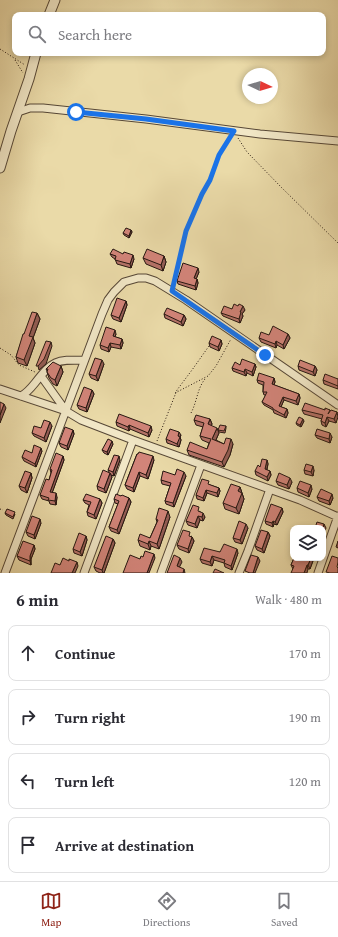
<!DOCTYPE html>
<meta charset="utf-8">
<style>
:root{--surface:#fff;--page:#f2f2f3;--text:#2b2b33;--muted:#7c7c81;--line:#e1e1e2;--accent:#8f2418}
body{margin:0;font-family:"Gentium Book Plus",serif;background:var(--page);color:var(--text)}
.controls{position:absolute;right:12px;bottom:12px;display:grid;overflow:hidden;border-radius:8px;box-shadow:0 2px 6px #0003}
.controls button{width:36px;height:36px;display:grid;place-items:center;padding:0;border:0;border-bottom:1px solid var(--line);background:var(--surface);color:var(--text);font:20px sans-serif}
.compass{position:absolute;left:242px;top:68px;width:36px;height:36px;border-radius:50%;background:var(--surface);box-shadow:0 2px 6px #0003;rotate:94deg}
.stop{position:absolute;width:12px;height:12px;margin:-9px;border:3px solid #1a73e8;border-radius:50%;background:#fff}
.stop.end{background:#1a73e8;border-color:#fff;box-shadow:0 1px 4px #0008}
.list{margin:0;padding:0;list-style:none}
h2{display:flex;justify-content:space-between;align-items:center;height:52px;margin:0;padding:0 16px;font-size:17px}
h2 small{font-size:13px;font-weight:400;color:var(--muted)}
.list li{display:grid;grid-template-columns:26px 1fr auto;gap:12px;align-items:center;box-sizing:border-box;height:56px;margin:0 8px 8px;padding:0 8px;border:1px solid var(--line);border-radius:8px}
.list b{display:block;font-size:15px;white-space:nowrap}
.list em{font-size:13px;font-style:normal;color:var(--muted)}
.icon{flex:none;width:22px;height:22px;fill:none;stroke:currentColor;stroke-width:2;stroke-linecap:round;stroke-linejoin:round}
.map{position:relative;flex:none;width:338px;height:573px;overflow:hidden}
.search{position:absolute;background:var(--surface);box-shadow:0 2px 6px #0003;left:12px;right:12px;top:12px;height:44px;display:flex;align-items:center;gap:10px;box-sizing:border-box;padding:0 14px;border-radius:8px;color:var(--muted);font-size:15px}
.sheet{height:308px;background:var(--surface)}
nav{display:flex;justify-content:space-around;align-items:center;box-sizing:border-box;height:56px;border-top:1px solid var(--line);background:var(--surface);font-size:11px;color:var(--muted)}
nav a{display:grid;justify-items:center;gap:2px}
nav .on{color:var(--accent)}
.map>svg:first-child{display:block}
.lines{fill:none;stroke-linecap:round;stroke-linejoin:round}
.minor-casing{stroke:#564736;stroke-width:9}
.tertiary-casing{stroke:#564736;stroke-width:11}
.path{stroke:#251610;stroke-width:1;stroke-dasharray:1 2;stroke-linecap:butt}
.minor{stroke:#f1e7c6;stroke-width:7}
.tertiary{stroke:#f1e7c6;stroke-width:9}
.wall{fill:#b57268;stroke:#251610}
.shaded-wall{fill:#935c55;stroke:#251610}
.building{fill:#d28479;stroke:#251610}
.route{stroke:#1a73e8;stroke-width:5}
</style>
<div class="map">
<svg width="338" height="573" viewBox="0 0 338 573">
<rect width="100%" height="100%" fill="#eadaa8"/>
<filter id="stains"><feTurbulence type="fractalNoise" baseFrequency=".005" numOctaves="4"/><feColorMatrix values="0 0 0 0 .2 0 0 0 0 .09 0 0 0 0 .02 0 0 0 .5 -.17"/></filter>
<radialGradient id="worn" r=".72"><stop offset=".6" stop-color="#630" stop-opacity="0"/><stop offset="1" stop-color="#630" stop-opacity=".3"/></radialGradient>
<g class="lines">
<g class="minor-casing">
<path id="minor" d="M18 112 30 108H43L146 119 260 134 338 141
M41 376 66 411
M0 389 66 411 81 420 133 440 300 500 338 517
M21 396C27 393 31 388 35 383 53 360 55 360 84 360
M5 573 102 314 108 300 114 292 124 282 138 278H146L155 281 186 300 338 405
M84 573 133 440
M161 573 201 465
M239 573 248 551 270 489
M318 573 338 516"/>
</g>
<g class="tertiary-casing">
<path id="tertiary" d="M49 15 55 0
M0 168 11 131 29 79 36 53"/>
</g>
<path class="path" d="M0 49 25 65
M15 60 23 73
M238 138 247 152 282 188 338 243
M174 285 186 231 202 194 210 181 219 155 230 137
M0 348 11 355 19 365 35 372
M175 393 208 376 216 366 231 339
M191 413C197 402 197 389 205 379
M157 441 177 390 192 370 209 346
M0 509 3 510"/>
<use href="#minor" class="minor"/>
<use href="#tertiary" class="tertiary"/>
</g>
<path class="wall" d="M131 230 132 232 129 238 124 235 123 233Z
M110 254 134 259 131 268 117 264 115 259 112 257Z
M164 256 166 262 163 271 146 264 143 258Z
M199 272 196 279H197L198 283 196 290 178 284 177 281Z
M126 301 127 305 121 322 113 319 111 315Z
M232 309 245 310 242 314 243 316 240 323 223 316 221 313Z
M37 313 40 319 33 338 35 343 27 366 18 363 16 357 24 334Z
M164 314 184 315 186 319 183 326 165 318Z
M116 334 115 337 122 339 123 343 121 349 111 347 109 352 101 349 100 345Z
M288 334 290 338 284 349 277 345 276 348 261 342 259 338Z
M221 340 222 344 219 351 210 347 209 343Z
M104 364 98 381 91 378 89 374Z
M255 364 256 367 253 376 247 373 246 376 233 371 232 368 240 365Z
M61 366 63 372 57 386 53 384 49 378 47 372V371L46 369Z
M298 366H315L317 370 315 376 299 370Z
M274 378 275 382 274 385 299 394 300 398 298 405 284 400 281 407 287 409 288 413 286 418 274 413 273 410 264 405 262 402 266 395H264L263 392V385L258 383 257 380Z
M338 379V389L324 384 323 380Z
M92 390 94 394 87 412 79 409 77 405Z
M302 410H330V411L337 412 336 423 329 421 326 427 322 425 321 421 322 419 304 414Z
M210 419 212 424 211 426 219 433 216 440 224 444H233L230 455 224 467 189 455 187 450 207 449 209 443 202 440 200 436 203 427 196 425 194 420Z
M304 421 301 427 297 425 296 423Z
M116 422 152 430 149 437 130 429 129 431 117 426Z
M52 426 46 442 34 436 32 433 41 428Z
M226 426V428L225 433 219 432 218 430Z
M73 430 74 434 68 450 61 447 59 443Z
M181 435 180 437 181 440 179 447 167 443 166 439Z
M315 435 332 437 330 443 317 438Z
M113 444 108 455 104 453 102 450Z
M42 451 36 467 24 461 22 457 32 453Z
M137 454 154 460 148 479 140 476 134 492 127 489 125 485Z
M63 456 64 460 52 493 57 497 56 505 50 504 49 501 42 499 40 495 49 480 51 473 50 469Z
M120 460 114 476 111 475 112 477 106 493 98 490 97 486 109 472 108 470Z
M267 460 268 464 267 470 270 471 271 475 268 481 256 475 255 471Z
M304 470H314L313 476 305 474Z
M31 473 32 478 27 493 21 490 19 486Z
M175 475 186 476 174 507 166 504 165 501 170 486 162 484 161 480Z
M276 481 292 482 289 489 278 485Z
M210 485 219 488 220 491 218 497 207 493 204 501 197 499 196 495Z
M240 487 244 499 239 514 225 509 223 503Z
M297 488 312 489 309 497 298 492Z
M121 496 129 498 131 502 119 534 111 531 109 527 118 504 115 503 114 499Z
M317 497 333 498 330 505 319 501Z
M100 499 102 503 96 519 88 516 87 512 89 505 85 503 83 500Z
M282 508 283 512 277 525 274 524 273 527 266 524 265 521Z
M200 511V512L205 517 203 521 200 520 197 528 188 525 186 521Z
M5 513 15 514 13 519 6 515Z
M170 517 159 549 151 546 150 550 140 546 138 540 150 538 157 522 156 519Z
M41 523 35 539 28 536 26 532Z
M248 528 242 544 235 542 233 538Z
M268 532 270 536 264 553 257 550 255 546Z
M86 536 87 540 82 556 74 553 73 549Z
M192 536 191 537H192L194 541 189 553 179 549 177 545Z
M113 539 115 543 104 573H100L96 571 94 567Z
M34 545 35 549 31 559V565L19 560 17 556Z
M220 552 238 553 232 570 225 567 224 563 214 560 212 566 202 563 200 559Z
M294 558H314L310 569H293L291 565Z"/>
<path class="shaded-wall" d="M131 230 132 232 129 238V236Z
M133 255 134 259 131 268 130 264Z
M164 256 166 262 163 271 161 265Z
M198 268 199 272 195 282 194 278Z
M197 279 198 283 196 290 195 286Z
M126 301 127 305 121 322 119 318Z
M243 306 245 310 242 314 243 316 240 323 239 319 240 312Z
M37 313 40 319 33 338 35 343 27 366 24 360 29 336Z
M184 315 186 319 183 326 181 322Z
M115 330 116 334 114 340 113 336Z
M288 334 290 338 284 349 283 345Z
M122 339 123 343 121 349 120 345Z
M221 340 222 344 219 351 218 347Z
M276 341 277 345 276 348 275 344Z
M51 342 52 346 46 364 39 370 38 366Z
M110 343 111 347 109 352 108 348Z
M102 360 104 364 98 381 96 376Z
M255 364 256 367 253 376 252 372Z
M61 366 63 372 57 386 55 380Z
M315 366 317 370 315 376 313 372Z
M245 369 247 373 246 376 244 372Z
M274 378 275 382 273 387 272 384Z
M92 390 94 394 87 412 86 408Z
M299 394 300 398 298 405 296 401Z
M283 397 284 400 280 409 279 406Z
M4 404 6 408 0 423V415Z
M287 409 288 413 286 418 284 415Z
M337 412 338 417 336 423 334 419Z
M327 417 329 421 326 427 325 423Z
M210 419 212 424 210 429 208 424Z
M303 419 304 421 301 427 300 425Z
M50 422 52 426 46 442 44 438Z
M129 425 130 429 129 431 128 427Z
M151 426 152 430 149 437 148 433Z
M217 428 219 433 214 444 212 439Z
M73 430 74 434 68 450 67 446Z
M179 432 181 435 180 437 181 440 179 447 177 444 178 436Z
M330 433 332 437 330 443 329 439Z
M231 439 233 444 230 455 224 467 222 462Z
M112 441 113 444 108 455 107 452Z
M41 448 42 451 36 467 35 464Z
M63 456 64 460 51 496 50 492Z
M119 456 120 460 114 476 113 472Z
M153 456 154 460 148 479 146 475Z
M267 460 268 464 266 472 265 469Z
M313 466 314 470 313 476 311 472Z
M270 471 271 475 268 481 267 477Z
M139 472 140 476 134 492 133 488Z
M184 472 186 476 174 507 173 503Z
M31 473 32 478 27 493 25 488Z
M110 473 112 477 106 493 104 489Z
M290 478 292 482 289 489 287 485Z
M311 485 312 489 309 497 308 493Z
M240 487 244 499 239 514 236 508 238 491Z
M219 488 220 491 218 497 217 493Z
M206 490 207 493 204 501 203 498Z
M56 493 57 497 56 505 55 501Z
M332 494 333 498 330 505 329 501Z
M129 498 131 502 119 534 117 530Z
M100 499 102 503 96 519 94 515Z
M282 508 283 512 277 525 275 522Z
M168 511 170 517 159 549 157 544Z
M203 513 205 517 203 521 202 517Z
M198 516 200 520 197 528 195 524Z
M40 519 41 523 35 539 34 535Z
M273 521 274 524 273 527 272 523Z
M246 524 248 528 242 544 240 540Z
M324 524 326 528 323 535V528Z
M268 532 270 536 264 553 262 549Z
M86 536 87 540 82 556 80 552Z
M192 537 194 541 189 553 188 549Z
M113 539 115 543 104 573H103L102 570Z
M149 541 151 546 150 550 148 544Z
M34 545 35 549 31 559V565L30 561V556Z
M237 549 238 553 232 570 231 566Z
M154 554 155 558 149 573H147Z
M212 556 214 560 212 566 210 562Z
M258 557 260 561 255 573H253Z
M180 558 182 562 178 570 177 566Z
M311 558H314L310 569 308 565Z
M77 562 78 566 75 573H72Z
M307 565 308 569 307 573H304Z
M184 569 185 573H183Z"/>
<path class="building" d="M126 228 131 230 129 236 123 233Z
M113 249 123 254 124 252 133 255 130 264 115 260 116 256 110 254Z
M147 249 164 256 161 265 143 258Z
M183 263 198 268 194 278 197 279 195 286 177 281Z
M117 298 126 301 119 318 111 315Z
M234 304 238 306 239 304 243 306 240 312H241L239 319 221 313 224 306 232 309Z
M167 308 184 315 181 322 164 314Z
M32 312 37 313 29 336 33 337 24 360 16 357 23 334H24Z
M273 326 288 334 283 345 276 341 275 344 259 338 261 332 269 335Z
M106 327 115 330 113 336 122 339 120 345 110 343 108 348 100 345Z
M212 336 221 340 218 347 209 343Z
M46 341 51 342 44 359 38 366H36Z
M95 358 102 360 96 376 89 374Z
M242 359 255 364 252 372 245 369 244 372 232 368 235 362 240 365Z
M300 360 315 366 313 372 298 366Z
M53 362 61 366 55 380 51 378 47 372 48 369H46Z
M259 373 274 378 272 384 299 394 296 401 283 397 279 406 287 409 284 415 273 409V408L262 402 267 392H263L264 382 257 380Z
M325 374 338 379V386L323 380Z
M84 387 92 390 86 408 77 405Z
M0 402 4 404 0 415Z
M305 403 325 410V408L330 410 328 414 331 410 337 412 334 419 327 417 325 423 321 421 323 415 302 410Z
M119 414 151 426 148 433 129 425 128 427 116 422Z
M196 415 210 419 208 424 217 428 212 439 224 444 226 438 231 439 228 450 222 462 187 450 190 442 207 449 211 439 200 436 204 423 194 420Z
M299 417 303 419 300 425 296 423Z
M44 420 50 422 44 438 32 433 34 426 41 428Z
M220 425 226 426 224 431 218 430Z
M65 427 73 430 67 446 59 443Z
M170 429 179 432 178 436 180 437 177 444 166 439Z
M317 429 330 433 329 439 315 435Z
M108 439 112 441 107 452 102 450Z
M34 445 41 448 35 464 22 457 25 450 32 453Z
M139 452 153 456 146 475 139 472 133 488 125 485 137 454H138Z
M56 453 63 456 50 492 56 493 55 501 48 500 49 498 40 495 46 479 49 480 52 470 50 469Z
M114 455 119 456 113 472 108 470Z
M262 459 267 460 265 469 270 471 267 477 255 471 258 465 260 467Z
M306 464 313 466 311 472 304 470Z
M177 469 184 472 173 503 165 501 171 483 161 480 163 471 175 475Z
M103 470 110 473 104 489 97 486Z
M25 471 31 473 25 488 19 486Z
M279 473 290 478 287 485 276 481Z
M202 479 209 481 208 484 219 488 217 493 206 490 203 498 196 495Z
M300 481 311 485 308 493 297 488Z
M231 484 240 487 238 491 242 493 236 508 223 503Z
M321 489 332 494 329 501 317 497Z
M86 494 100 499 94 515 87 512 91 502 83 500Z
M116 494 121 496 122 495 129 498 117 530 109 527 119 501 114 499Z
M271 504 282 508 275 522 273 521 272 523 265 521Z
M193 505 199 507 198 511 203 513 202 517 198 516 195 524 186 521Z
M159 508 168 511 157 544 149 541 148 544 138 540 140 534 150 538 158 520 156 519Z
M7 509 15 512 13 517 5 513Z
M32 516 40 519 34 535 26 532Z
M239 521 246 524 240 540 233 538Z
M317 522 324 524 323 528H315Z
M183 530 190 532 189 536 192 537 188 549 177 545Z
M261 530 268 532 262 549 255 546Z
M79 533 86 536 80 552 73 549Z
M106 536 113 539 102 570 94 567Z
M23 541 34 545 30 556V561L17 556Z
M338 541V548L336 547Z
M224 544 237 549 231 566 224 563 225 560 212 556 210 562 200 559 204 548 220 552Z
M145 551 154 554 147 573H123L130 555 140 559 141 556 143 557Z
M174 555 180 558 177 566 184 569 183 573H167Z
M251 555 258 557 253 573H250L245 571Z
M332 556 338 558V562L337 567 338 568V573H330L326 572Z
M63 558 69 561V559L77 562 72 573H51L55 563 60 565Z
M294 558H311L308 565H307L304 573H291L294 566 291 565Z
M215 569 224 573H213Z"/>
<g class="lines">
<path class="route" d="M76 112 146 119 234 131 219 155 210 180 202 194 186 231 172 291 265 355"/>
</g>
<rect width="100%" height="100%" filter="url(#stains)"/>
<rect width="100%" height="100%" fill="url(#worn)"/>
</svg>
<div class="controls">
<button><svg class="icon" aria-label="layers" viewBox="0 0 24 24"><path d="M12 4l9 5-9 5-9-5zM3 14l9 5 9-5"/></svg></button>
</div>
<svg class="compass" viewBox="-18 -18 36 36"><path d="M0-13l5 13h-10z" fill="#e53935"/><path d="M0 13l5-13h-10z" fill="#7c7c81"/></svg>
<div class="stop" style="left:76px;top:112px"></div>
<div class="stop end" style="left:265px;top:355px"></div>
<div class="search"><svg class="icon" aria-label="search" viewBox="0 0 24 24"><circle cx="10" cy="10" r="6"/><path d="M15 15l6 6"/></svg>Search here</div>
</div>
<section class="sheet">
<h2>6 min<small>Walk · 480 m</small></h2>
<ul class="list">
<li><svg class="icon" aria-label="ahead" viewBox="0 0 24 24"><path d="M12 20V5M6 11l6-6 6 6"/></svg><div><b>Continue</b></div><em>170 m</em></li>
<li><svg class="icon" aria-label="right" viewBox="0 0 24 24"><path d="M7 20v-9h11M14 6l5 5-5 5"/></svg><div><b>Turn right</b></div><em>190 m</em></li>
<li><svg class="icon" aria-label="left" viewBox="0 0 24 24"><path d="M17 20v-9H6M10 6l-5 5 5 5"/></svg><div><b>Turn left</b></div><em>120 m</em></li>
<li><svg class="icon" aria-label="arrive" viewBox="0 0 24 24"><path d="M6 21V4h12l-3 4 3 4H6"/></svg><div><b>Arrive at destination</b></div></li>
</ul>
</section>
<nav>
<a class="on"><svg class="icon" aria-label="map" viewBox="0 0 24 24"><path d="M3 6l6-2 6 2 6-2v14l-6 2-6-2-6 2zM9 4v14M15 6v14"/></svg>Map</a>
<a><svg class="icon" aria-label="directions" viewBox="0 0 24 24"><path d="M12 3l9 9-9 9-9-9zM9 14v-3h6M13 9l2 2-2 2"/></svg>Directions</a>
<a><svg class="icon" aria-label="saved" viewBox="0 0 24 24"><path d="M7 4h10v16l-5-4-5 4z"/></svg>Saved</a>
</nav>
